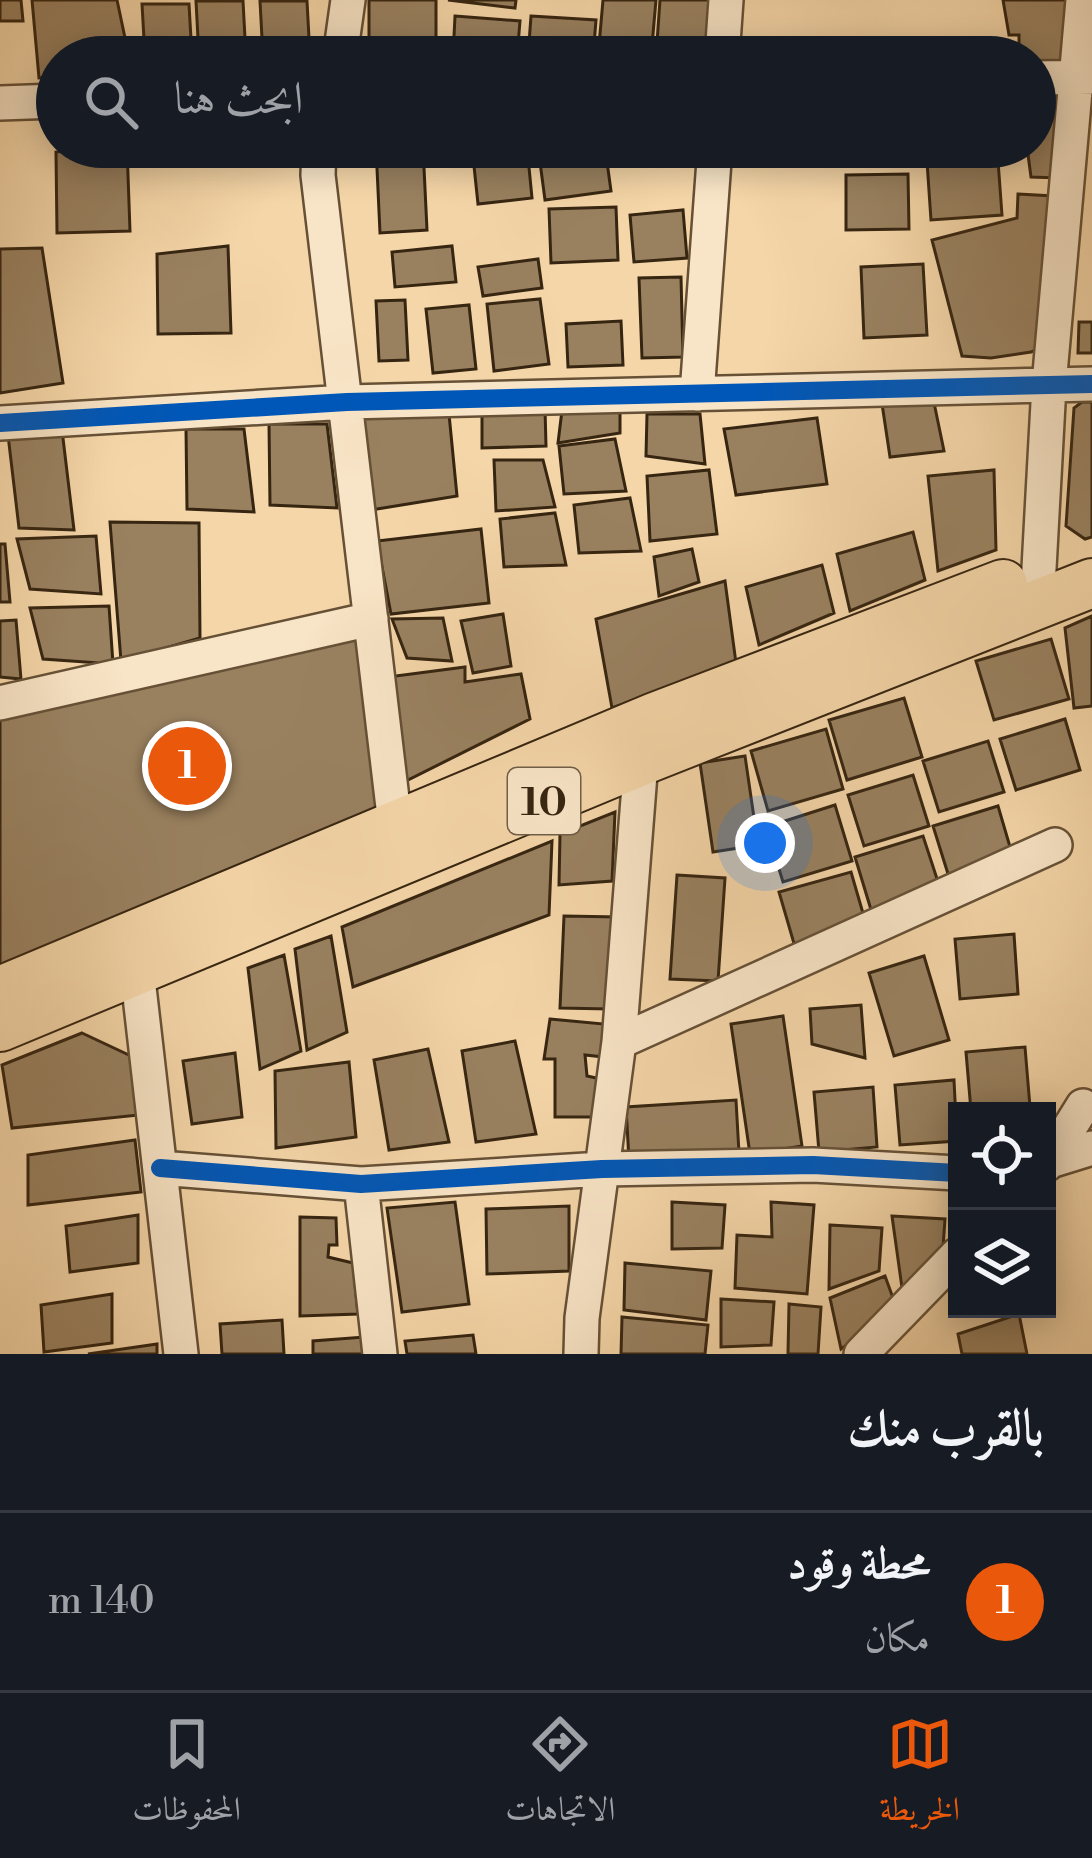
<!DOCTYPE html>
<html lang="ar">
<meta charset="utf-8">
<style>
:root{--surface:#171b24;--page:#20242c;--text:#f1f3f6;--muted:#9ea1a6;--line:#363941;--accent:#ea580c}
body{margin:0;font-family:"Libre Bodoni",Amiri,serif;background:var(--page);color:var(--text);direction:rtl}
.controls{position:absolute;right:36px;bottom:36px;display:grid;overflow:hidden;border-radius:0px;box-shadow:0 6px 30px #0003}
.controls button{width:108px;height:108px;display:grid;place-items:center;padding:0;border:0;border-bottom:3px solid var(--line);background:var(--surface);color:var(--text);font:60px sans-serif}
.you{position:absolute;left:765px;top:843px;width:42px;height:42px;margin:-30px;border:9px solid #fff;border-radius:50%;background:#1a73e8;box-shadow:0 0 0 18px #1a73e833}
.badge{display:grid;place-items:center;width:78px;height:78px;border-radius:50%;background:var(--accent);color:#fff;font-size:39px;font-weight:700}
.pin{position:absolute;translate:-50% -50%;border:6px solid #fff;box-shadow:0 3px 12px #0006}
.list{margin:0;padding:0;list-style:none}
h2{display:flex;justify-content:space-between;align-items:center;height:156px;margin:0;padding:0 48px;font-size:51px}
h2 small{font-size:39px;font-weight:400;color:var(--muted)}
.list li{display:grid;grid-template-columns:78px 1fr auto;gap:36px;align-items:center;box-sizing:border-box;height:180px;padding:0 48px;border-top:3px solid var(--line)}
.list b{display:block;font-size:45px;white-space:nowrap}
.list p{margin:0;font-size:39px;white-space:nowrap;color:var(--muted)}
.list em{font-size:39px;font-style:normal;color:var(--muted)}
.icon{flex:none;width:66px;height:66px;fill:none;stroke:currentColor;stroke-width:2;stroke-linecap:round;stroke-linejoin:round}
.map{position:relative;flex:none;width:1092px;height:1354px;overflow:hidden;direction:ltr}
.search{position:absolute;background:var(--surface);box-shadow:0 6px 30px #0003;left:36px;right:36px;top:36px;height:132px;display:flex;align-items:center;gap:30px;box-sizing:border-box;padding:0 42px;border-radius:66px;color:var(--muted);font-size:45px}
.sheet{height:336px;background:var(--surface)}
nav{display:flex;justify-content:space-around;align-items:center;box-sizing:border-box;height:168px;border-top:3px solid var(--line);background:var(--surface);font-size:33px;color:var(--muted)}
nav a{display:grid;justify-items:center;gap:6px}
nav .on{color:var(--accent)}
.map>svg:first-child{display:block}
.building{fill:#998160;stroke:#362511;stroke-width:3}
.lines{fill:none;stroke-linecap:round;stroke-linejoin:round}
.minor-casing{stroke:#665137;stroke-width:38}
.highway-casing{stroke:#362511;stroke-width:52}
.minor{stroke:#f8e4c6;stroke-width:33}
.highway{stroke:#f5d6a8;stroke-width:48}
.cycleway-casing{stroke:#f8e4c6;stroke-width:26}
.cycleway{stroke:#0057b8;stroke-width:18}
.labels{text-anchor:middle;stroke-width:10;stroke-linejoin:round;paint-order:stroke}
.shield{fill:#f8e4c6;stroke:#705e47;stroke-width:3}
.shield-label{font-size:39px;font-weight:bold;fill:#362511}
</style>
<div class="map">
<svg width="1092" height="1354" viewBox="0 0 1092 1354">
<rect width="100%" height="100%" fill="#f5d6a8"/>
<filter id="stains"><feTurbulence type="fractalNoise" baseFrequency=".00167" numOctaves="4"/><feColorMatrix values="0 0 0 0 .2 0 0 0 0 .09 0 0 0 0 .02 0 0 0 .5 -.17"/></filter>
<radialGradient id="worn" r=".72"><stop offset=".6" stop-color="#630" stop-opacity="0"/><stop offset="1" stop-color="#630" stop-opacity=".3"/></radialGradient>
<path class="building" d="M0 0H21L23 21H0Z
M32 0H117L129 57H57V77L39 78Z
M369 0H436V57H369Z
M448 0H516L515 8Z
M603 0H656L651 57H598Z
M660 0H713L709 57H656Z
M1003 0H1073L1064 60 1035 63V57H1019V35H1009Z
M196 1H243L246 57H199Z
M260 1H307L310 57H263Z
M142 4H189L192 57H145Z
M455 16 520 21 517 57H453Z
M531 16 596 20 593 57H528Z
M1035 94 1064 97 1059 178 1031 177 1027 147H1035Z
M103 147H127L130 231 57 233 56 152Z
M376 147H423L427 230 380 233Z
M472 147H527L532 198 478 204Z
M538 147H605L611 191 545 200Z
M926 147H997L1002 215 931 220Z
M908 174 909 229 846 230V175Z
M1018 194 1053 196 1045 345 1031 352 991 358 962 356 932 240 1017 218Z
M616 207 618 260 551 263 549 209Z
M683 210 687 258 634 262 630 215Z
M228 246 231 333 158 334 157 254Z
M452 246 456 282 395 287 392 252Z
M42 248 63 383 0 393V249Z
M538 259 542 288 483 296 478 267Z
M923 264 927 335 864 338 861 267Z
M681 277 683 357 642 358 639 278Z
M540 299 549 364 494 371 487 304Z
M405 300 408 360 379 361 376 301Z
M469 305 476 369 433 373 426 309Z
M621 321 623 365 568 367 566 324Z
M1079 322H1092V353H1078Z
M932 393 944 451 890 457 881 397Z
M620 401V433L558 443 563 402Z
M1082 402H1092V537L1085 539 1066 526 1074 408Z
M482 409H545L546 446 482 448Z
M360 414H449L457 496 371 510Z
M647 414H700L705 464 646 456Z
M817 418 827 484 736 495 724 429Z
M269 424H327L337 508 270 505Z
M186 429H244L254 512 187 509Z
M62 430 74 530 19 528 8 435Z
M615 439 626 491 564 494 559 446Z
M494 460H543L555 507 496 511Z
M709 470 717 534 650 541 647 476Z
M994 470 996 550 938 571 928 476Z
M630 498 641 551 579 553 574 505Z
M555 513 566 565 504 567 500 519Z
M110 522 199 523 200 638 121 661Z
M481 529 489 603 391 614 377 541Z
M913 532 925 580 850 611 837 554Z
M96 536 101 594 30 589 17 539Z
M0 544H5L10 602H0Z
M692 549 699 582 659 596 654 557Z
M822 565 834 613 759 645 746 587Z
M725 581 736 663 612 708 596 619Z
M109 606 113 664 43 659 30 608Z
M503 614 511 666 473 673 461 621Z
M1092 616V706L1074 708 1065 628Z
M443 618 452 661 407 658 392 619Z
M16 620 21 679 0 677V621Z
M360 636 379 816 0 971V717Z
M1051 639 1069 699 994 720 976 661Z
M465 667V682L521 674 530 719 406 781 388 677Z
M904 698 922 757 847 780 829 720Z
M1065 719 1080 770 1016 790 1000 739Z
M826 729 843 789 768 811 751 751Z
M988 741 1004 792 939 812 923 761Z
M745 756 758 845 713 852 700 763Z
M913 775 929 826 864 846 848 795Z
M835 805 852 861 783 882 766 827Z
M998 806 1013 857 949 877 933 826Z
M615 812 612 881 559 885 560 834Z
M923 836 941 891 872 913 855 857Z
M552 841 549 915 353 987 342 927Z
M851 872 867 927 795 947 779 892Z
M677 875 725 878 718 981 670 979Z
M564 916 618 917 609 1009 560 1008Z
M1014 934 1018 994 960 999 955 939Z
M331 936 347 1032 307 1050 295 949Z
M284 955 301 1051 260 1069 248 968Z
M924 956 949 1040 894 1056 869 973Z
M861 1005 865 1058 812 1044 810 1009Z
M783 1016 802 1146 750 1154 731 1024Z
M550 1019 604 1024V1057L585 1055 587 1076 601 1079 599 1117H555V1059H544Z
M82 1033 133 1057 139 1115 12 1128 2 1065Z
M515 1041 536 1134 476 1142 462 1051Z
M1025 1047 1030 1107 971 1111 966 1052Z
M428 1049 449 1142 389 1150 374 1060Z
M235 1053 242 1117 192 1124 183 1061Z
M349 1062 356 1137 276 1148 275 1071Z
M954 1080 957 1141 900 1145 895 1085Z
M873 1087 877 1147 819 1152 814 1092Z
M736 1100 739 1153 629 1160 626 1107Z
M135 1140 141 1192 28 1205V1155Z
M455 1202 469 1304 402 1312 387 1208Z
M672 1202 725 1205 722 1248 672 1249Z
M771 1202 814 1205 807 1294 735 1288 737 1235 772 1237Z
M569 1206V1271L487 1274 486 1209Z
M138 1215V1263L70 1272 66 1226Z
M892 1216 945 1219 942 1262 903 1295Z
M300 1217 336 1218 337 1245H329L328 1257 353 1263 358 1314 300 1316Z
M830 1225 882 1228 879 1271 829 1289Z
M625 1263 711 1271 706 1320 624 1310Z
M885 1276 897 1309 841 1349 830 1298Z
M112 1294V1343L44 1352 41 1305Z
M721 1299 774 1302 771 1345 721 1347Z
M789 1304 821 1307 818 1354H788Z
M1019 1314 1027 1354H962L958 1334Z
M622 1317 708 1325 705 1354H621Z
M282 1320 284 1354H222L220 1324Z
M473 1335 476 1354H407L405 1341Z
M364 1337 366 1354H313V1341Z
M157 1344V1354H88Z"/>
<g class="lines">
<g class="minor-casing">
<path id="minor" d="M340 57 348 0
M722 57 726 0
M1035 78 1092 77
M0 103 57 101
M319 147 318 175 395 824
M697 394 715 147
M0 423 347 402 1092 384
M1037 605 1049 385 1083 0
M0 703 371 619
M137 970 181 1354
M619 1042 1055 845
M1050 1161 1092 1148
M1047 1164 1083 1106
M160 1168 361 1184 602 1169 813 1165 957 1173
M361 1184 380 1354
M581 1354 582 1318 619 1042 641 761
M861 1354 957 1255"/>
</g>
<g class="highway-casing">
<path id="highway" d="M0 991 655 717 1003 584
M0 1027 641 761 1092 583"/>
</g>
<use href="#minor" class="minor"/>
<use href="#highway" class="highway"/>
<g class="cycleway-casing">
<path id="cycleway" d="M0 423 347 402 1092 384
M160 1168 361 1184 602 1169 813 1165 957 1173"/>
</g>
<use href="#cycleway" class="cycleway"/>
</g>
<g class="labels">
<rect class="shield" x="508" y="768" width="72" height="66" rx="9"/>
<g class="shield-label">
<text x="544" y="815">10</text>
</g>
</g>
<rect width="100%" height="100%" filter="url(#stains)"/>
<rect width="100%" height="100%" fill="url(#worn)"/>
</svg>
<div class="controls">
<button><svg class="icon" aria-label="locate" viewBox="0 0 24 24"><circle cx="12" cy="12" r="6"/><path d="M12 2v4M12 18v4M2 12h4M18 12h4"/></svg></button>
<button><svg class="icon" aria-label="layers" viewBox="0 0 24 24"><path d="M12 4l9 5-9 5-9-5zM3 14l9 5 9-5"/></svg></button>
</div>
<div class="you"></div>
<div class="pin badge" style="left:187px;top:766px">1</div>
<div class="search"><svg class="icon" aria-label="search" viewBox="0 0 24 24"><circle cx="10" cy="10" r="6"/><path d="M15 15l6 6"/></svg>ابحث هنا</div>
</div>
<section class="sheet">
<h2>بالقرب منك<small></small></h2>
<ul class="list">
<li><span class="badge">1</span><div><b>محطة وقود</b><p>مكان</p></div><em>140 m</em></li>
</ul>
</section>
<nav>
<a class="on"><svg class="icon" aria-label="map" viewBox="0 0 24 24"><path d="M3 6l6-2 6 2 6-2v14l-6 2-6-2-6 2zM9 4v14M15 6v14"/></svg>الخريطة</a>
<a><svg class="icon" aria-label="directions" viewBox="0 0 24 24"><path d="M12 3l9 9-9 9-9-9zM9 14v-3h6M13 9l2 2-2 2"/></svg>الاتجاهات</a>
<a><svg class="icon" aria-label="saved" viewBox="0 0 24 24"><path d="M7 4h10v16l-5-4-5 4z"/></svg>المحفوظات</a>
</nav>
